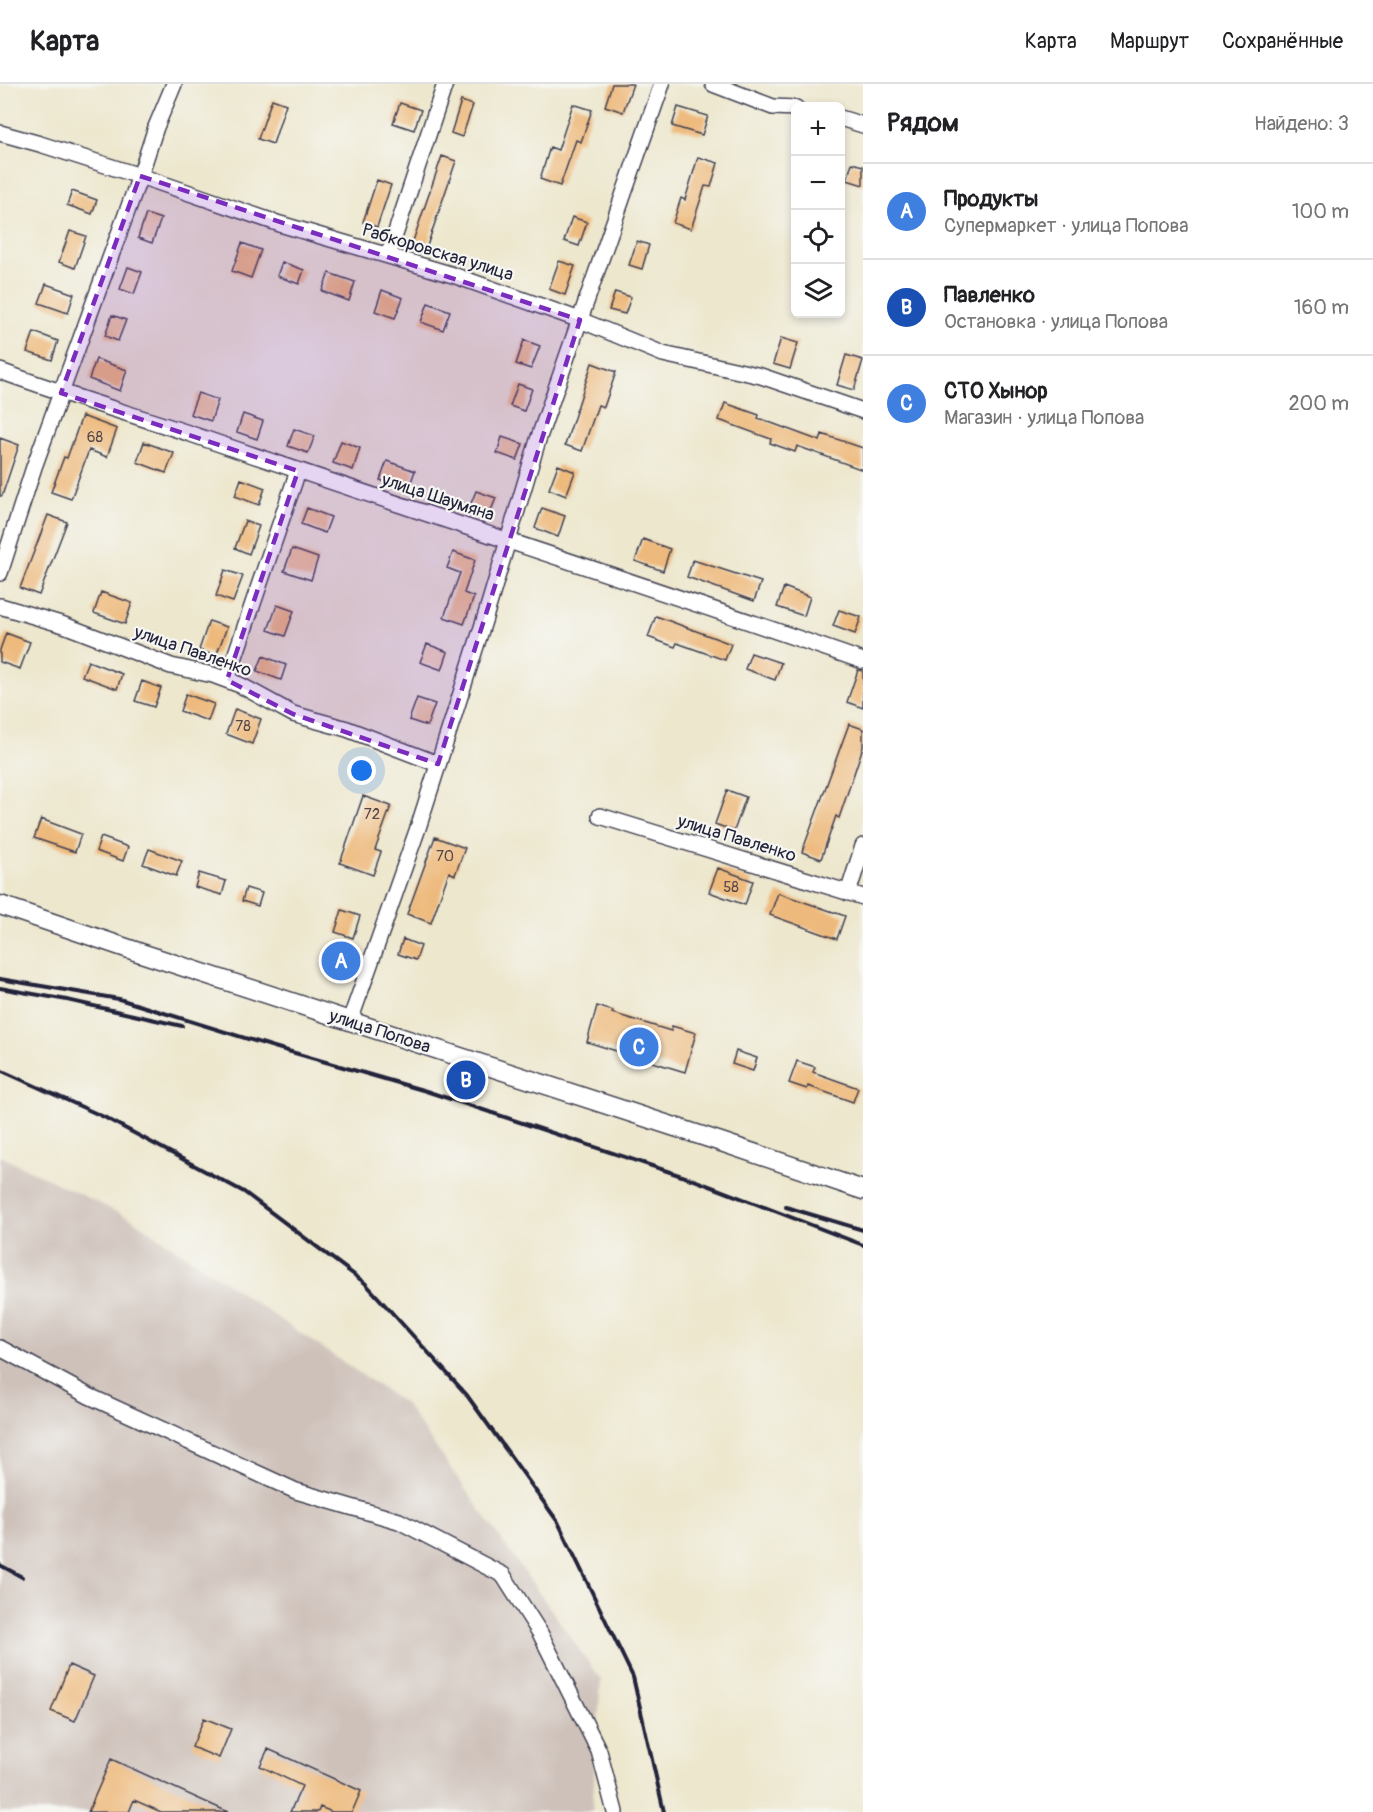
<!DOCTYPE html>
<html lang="ru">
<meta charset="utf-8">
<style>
:root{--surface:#fff;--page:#f2f2f2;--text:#202124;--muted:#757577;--line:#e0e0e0;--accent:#0b8043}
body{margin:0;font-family:Pangolin,sans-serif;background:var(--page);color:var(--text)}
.controls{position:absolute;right:18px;top:18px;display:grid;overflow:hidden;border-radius:9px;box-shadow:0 3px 9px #0003}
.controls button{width:54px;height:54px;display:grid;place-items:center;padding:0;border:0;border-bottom:2px solid var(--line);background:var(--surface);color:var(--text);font:30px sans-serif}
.you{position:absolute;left:362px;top:687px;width:21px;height:21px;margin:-15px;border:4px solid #fff;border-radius:50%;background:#1a73e8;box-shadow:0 0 0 9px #1a73e833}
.badge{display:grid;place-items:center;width:39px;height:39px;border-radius:50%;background:var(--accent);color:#fff;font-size:20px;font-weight:700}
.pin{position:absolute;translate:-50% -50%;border:3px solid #fff;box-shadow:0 2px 6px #0006}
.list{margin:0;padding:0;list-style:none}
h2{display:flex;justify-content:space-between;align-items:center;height:78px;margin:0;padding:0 24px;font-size:26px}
h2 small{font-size:20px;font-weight:400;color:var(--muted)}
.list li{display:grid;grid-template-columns:39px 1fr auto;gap:18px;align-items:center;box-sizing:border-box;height:96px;padding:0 24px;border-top:2px solid var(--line)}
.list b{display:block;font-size:22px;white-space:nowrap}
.list p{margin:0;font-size:20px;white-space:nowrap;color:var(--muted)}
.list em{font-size:20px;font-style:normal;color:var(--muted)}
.icon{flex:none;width:33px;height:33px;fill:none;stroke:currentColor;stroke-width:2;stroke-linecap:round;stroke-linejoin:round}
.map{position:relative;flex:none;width:863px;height:1728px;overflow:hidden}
header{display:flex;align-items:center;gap:36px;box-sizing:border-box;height:84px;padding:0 30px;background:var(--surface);border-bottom:2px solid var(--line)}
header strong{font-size:28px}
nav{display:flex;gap:33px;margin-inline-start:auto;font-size:21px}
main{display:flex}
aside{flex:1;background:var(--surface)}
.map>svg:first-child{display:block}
.industrial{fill:#cec1ba}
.building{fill:#eeb97c}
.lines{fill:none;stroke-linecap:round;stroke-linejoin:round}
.minor-casing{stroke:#404051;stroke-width:18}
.major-casing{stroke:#404051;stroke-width:21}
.minor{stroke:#fff;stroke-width:15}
.major{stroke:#fff;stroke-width:18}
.rail{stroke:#22223b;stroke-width:4}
.marked{fill:#7b2cbf;fill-opacity:0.2;stroke:#7b2cbf;stroke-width:4.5;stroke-dasharray:12 8;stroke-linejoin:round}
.labels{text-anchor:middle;stroke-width:4.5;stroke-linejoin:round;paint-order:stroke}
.number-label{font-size:15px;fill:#55484b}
.street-label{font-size:18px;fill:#22223b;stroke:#f6f6f2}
</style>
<header>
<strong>Карта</strong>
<nav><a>Карта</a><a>Маршрут</a><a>Сохранённые</a></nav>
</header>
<main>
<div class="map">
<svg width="863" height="1728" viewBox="0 0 863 1728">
<rect width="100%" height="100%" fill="#f6f6f2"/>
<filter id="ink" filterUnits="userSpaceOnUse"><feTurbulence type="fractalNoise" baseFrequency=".0167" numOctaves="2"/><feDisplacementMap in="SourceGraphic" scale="12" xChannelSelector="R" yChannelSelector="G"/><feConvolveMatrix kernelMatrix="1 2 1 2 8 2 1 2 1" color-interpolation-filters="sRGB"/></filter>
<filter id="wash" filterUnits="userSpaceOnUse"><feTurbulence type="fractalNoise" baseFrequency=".008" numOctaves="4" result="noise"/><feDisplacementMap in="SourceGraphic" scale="24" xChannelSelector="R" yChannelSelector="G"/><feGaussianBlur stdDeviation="1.35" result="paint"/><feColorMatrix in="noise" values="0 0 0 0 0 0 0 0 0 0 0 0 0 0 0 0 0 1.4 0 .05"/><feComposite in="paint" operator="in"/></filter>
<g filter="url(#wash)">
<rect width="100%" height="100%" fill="#ede7cd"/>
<path class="industrial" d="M0 1072 132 1135 405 1320 601 1596 592 1728H0Z"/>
<g id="blocks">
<path class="building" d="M612 0H633L623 28 605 22Z
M272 15 286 20 273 60 258 55Z
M461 17 473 21 462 53 451 49Z
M400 19 421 26 414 46 393 39Z
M573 20 592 26 581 58 576 56 560 102 540 95 550 63 558 66Z
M678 23 708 32 702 51 672 42Z
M442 72 456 77 426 165 412 160Z
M698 73 718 79 711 103 705 102 691 145 673 139 681 114 685 116Z
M852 79 863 82V101L847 96Z
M377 96 391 101 377 143 363 138Z
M72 107 97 116 92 130 67 121Z
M146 130 161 135 152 159 138 154Z
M572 133 587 138 579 162 564 157Z
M70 147 86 152 75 184 59 178Z
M637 157 649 161 642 185 629 181Z
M242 159 261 166 251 194 232 187Z
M559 177 575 182 565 211 549 205Z
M282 178 304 186 299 200 277 192Z
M128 183 142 188 134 210 120 205Z
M329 189 355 198 349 217 322 207Z
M46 200 74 210 68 229 39 219Z
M382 206 403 214 395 234 375 227Z
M615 208 631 213 625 230 609 226Z
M428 219 450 227 443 246 421 238Z
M112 231 126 236 118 257 105 252Z
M34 248 58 257 52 276 27 268Z
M781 254 798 259 790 285 773 280Z
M524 256 540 262 531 285 516 280Z
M846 271 863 276 854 306 837 301Z
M96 275 127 286 120 307 89 295Z
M592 279 616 288 604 323 598 321 582 367 565 361Z
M518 300 532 305 524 327 510 322Z
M198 309 218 316 211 337 190 330Z
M725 319 759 331 758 334 820 357 822 350 863 364V386L797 362 795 368 770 359 771 355 719 336Z
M243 330 263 337 257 355 237 348Z
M82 332 117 345 107 373 89 366 71 415 51 408 64 373 67 374Z
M294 345 315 352 308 369 288 362Z
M502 353 523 360 517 376 497 369Z
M0 354 19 361 2 412H0Z
M341 357 360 364 353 386 333 379Z
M144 358 174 369 166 389 137 378Z
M387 377 415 387 408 406 380 396Z
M558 381 575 388 566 412 549 405Z
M241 395 265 404 259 421 235 412Z
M476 407 496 414 490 429 470 422Z
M307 424 331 433 325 449 301 440Z
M542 424 565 432 558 453 535 444Z
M48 431 67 438 39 511 20 504Z
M245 437 259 442 249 470 235 464Z
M643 455 670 465 663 487 635 477Z
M292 465 318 474 311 496 284 487Z
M453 468 475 476 464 509 474 513 464 540 444 533 460 489 447 484Z
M693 476 761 498 754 517 687 493Z
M225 486 243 492 233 518 216 512Z
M784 503 810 513 804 532 777 523Z
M101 508 132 519 125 540 94 529Z
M277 521 294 527 285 552 268 546Z
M839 526 861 533 855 550 833 542Z
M656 532 731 560 725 576 677 559 675 563 648 553Z
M209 537 227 543 216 572 199 566Z
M6 549 30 558 20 585 0 578V566Z
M427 560 448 568 442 586 420 578Z
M751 569 781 579 775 596 745 585Z
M263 572 286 581 281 596 257 587Z
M88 577 122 590 117 605 82 592Z
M858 586 863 587V624L847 618Z
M142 597 161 604 154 623 135 617Z
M186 610 214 620 208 637 180 627Z
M417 614 435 620 427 642 409 636Z
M235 625 261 635 252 660 226 650Z
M849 640 863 645V663L839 734 836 732 821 775 802 768Z
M727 706 746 713 734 747 715 740Z
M363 712 391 722 375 766 381 768 373 791 340 779Z
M41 735 81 750 75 768 34 754Z
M101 753 128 763 123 777 96 767Z
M435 753 465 764 455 791 449 788 431 839 407 830Z
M149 765 182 777 176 792 143 780Z
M718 784 753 797 745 821 709 808Z
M199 789 226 797 222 811 195 803Z
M246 804 262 809 258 822 242 817Z
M778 809 845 832 837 855 770 831Z
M342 826 360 832 353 854 335 848Z
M403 855 421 862 416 876 398 870Z
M597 922 613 927 612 929 671 947 672 942 696 949 685 988 587 958Z
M736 967 757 974 753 987 732 980Z
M797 977 815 983 813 988 858 1004 853 1018 808 1002 807 1005 789 999Z
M69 1581 94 1592 75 1637 51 1627Z
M204 1634 231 1645 219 1674 192 1663Z
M268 1665 361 1707 352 1728H332L320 1723 318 1728H290L302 1702 260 1682Z
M111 1675 228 1728H161L134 1716 129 1728H88Z"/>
</g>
</g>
<g filter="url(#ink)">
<use href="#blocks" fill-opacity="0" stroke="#404051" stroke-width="1.5"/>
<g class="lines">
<g class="minor-casing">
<path id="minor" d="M713 0 773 23 796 24
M840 34 863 41
M0 49 40 60 140 92 280 140 453 191 580 236 663 270 761 292 863 327
M388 172 445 0
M0 287C63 310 127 329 191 350 415 427 640 499 863 577
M0 489 34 383 140 92 156 43 174 0
M0 522 64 541 171 582 213 591 240 601 293 630 347 645 438 680
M227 596 298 387
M600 732 863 813
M848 809 863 762
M350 937 418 744 484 537 538 356 662 0
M0 1264 89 1312 296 1407 399 1437 503 1491 540 1549 599 1667 615 1728"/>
</g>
<g class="major-casing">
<path id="major" d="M0 821 141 869 721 1058 863 1106"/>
</g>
<use href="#minor" class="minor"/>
<use href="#major" class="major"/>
<path class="rail" d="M0 895 119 915 274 963 426 1007 694 1096 863 1161
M0 904 67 916 182 942
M0 986 104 1033 244 1108 365 1199 466 1310 558 1438 633 1593 664 1728
M786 1123 863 1146
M0 1481 22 1493"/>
</g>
</g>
<path class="marked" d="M140 92 580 236 438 680 293 630 227 596 298 387 61 309Z"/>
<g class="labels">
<g class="number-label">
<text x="95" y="358">68</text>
<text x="243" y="647">78</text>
<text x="372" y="735">72</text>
<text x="445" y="777">70</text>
<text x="731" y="808">58</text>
</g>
<g class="street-label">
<text transform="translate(438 168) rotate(17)" y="6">Рабкоровская улица</text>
<text transform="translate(438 413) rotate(18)" y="6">улица Шаумяна</text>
<text transform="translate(193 567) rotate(19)" y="6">улица Павленко</text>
<text transform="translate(737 754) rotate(17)" y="6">улица Павленко</text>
<text transform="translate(380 947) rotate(18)" y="6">улица Попова</text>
</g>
</g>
</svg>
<div class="controls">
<button>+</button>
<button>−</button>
<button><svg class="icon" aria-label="locate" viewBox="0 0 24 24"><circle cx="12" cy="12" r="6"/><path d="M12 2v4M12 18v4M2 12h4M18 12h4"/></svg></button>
<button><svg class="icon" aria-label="layers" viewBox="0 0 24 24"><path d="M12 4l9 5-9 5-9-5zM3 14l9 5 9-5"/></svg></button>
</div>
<div class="you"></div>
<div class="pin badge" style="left:341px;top:877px;background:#3f7fe0">A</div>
<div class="pin badge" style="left:466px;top:996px;background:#1a4fb4">B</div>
<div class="pin badge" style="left:639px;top:963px;background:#3f7fe0">C</div>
</div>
<aside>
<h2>Рядом<small>Найдено: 3</small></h2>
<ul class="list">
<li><span class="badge" style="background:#3f7fe0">A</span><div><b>Продукты</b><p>Супермаркет · улица Попова</p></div><em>100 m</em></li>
<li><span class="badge" style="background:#1a4fb4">B</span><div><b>Павленко</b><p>Остановка · улица Попова</p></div><em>160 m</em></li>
<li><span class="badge" style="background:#3f7fe0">C</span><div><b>СТО Хынор</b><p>Магазин · улица Попова</p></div><em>200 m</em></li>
</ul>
</aside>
</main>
